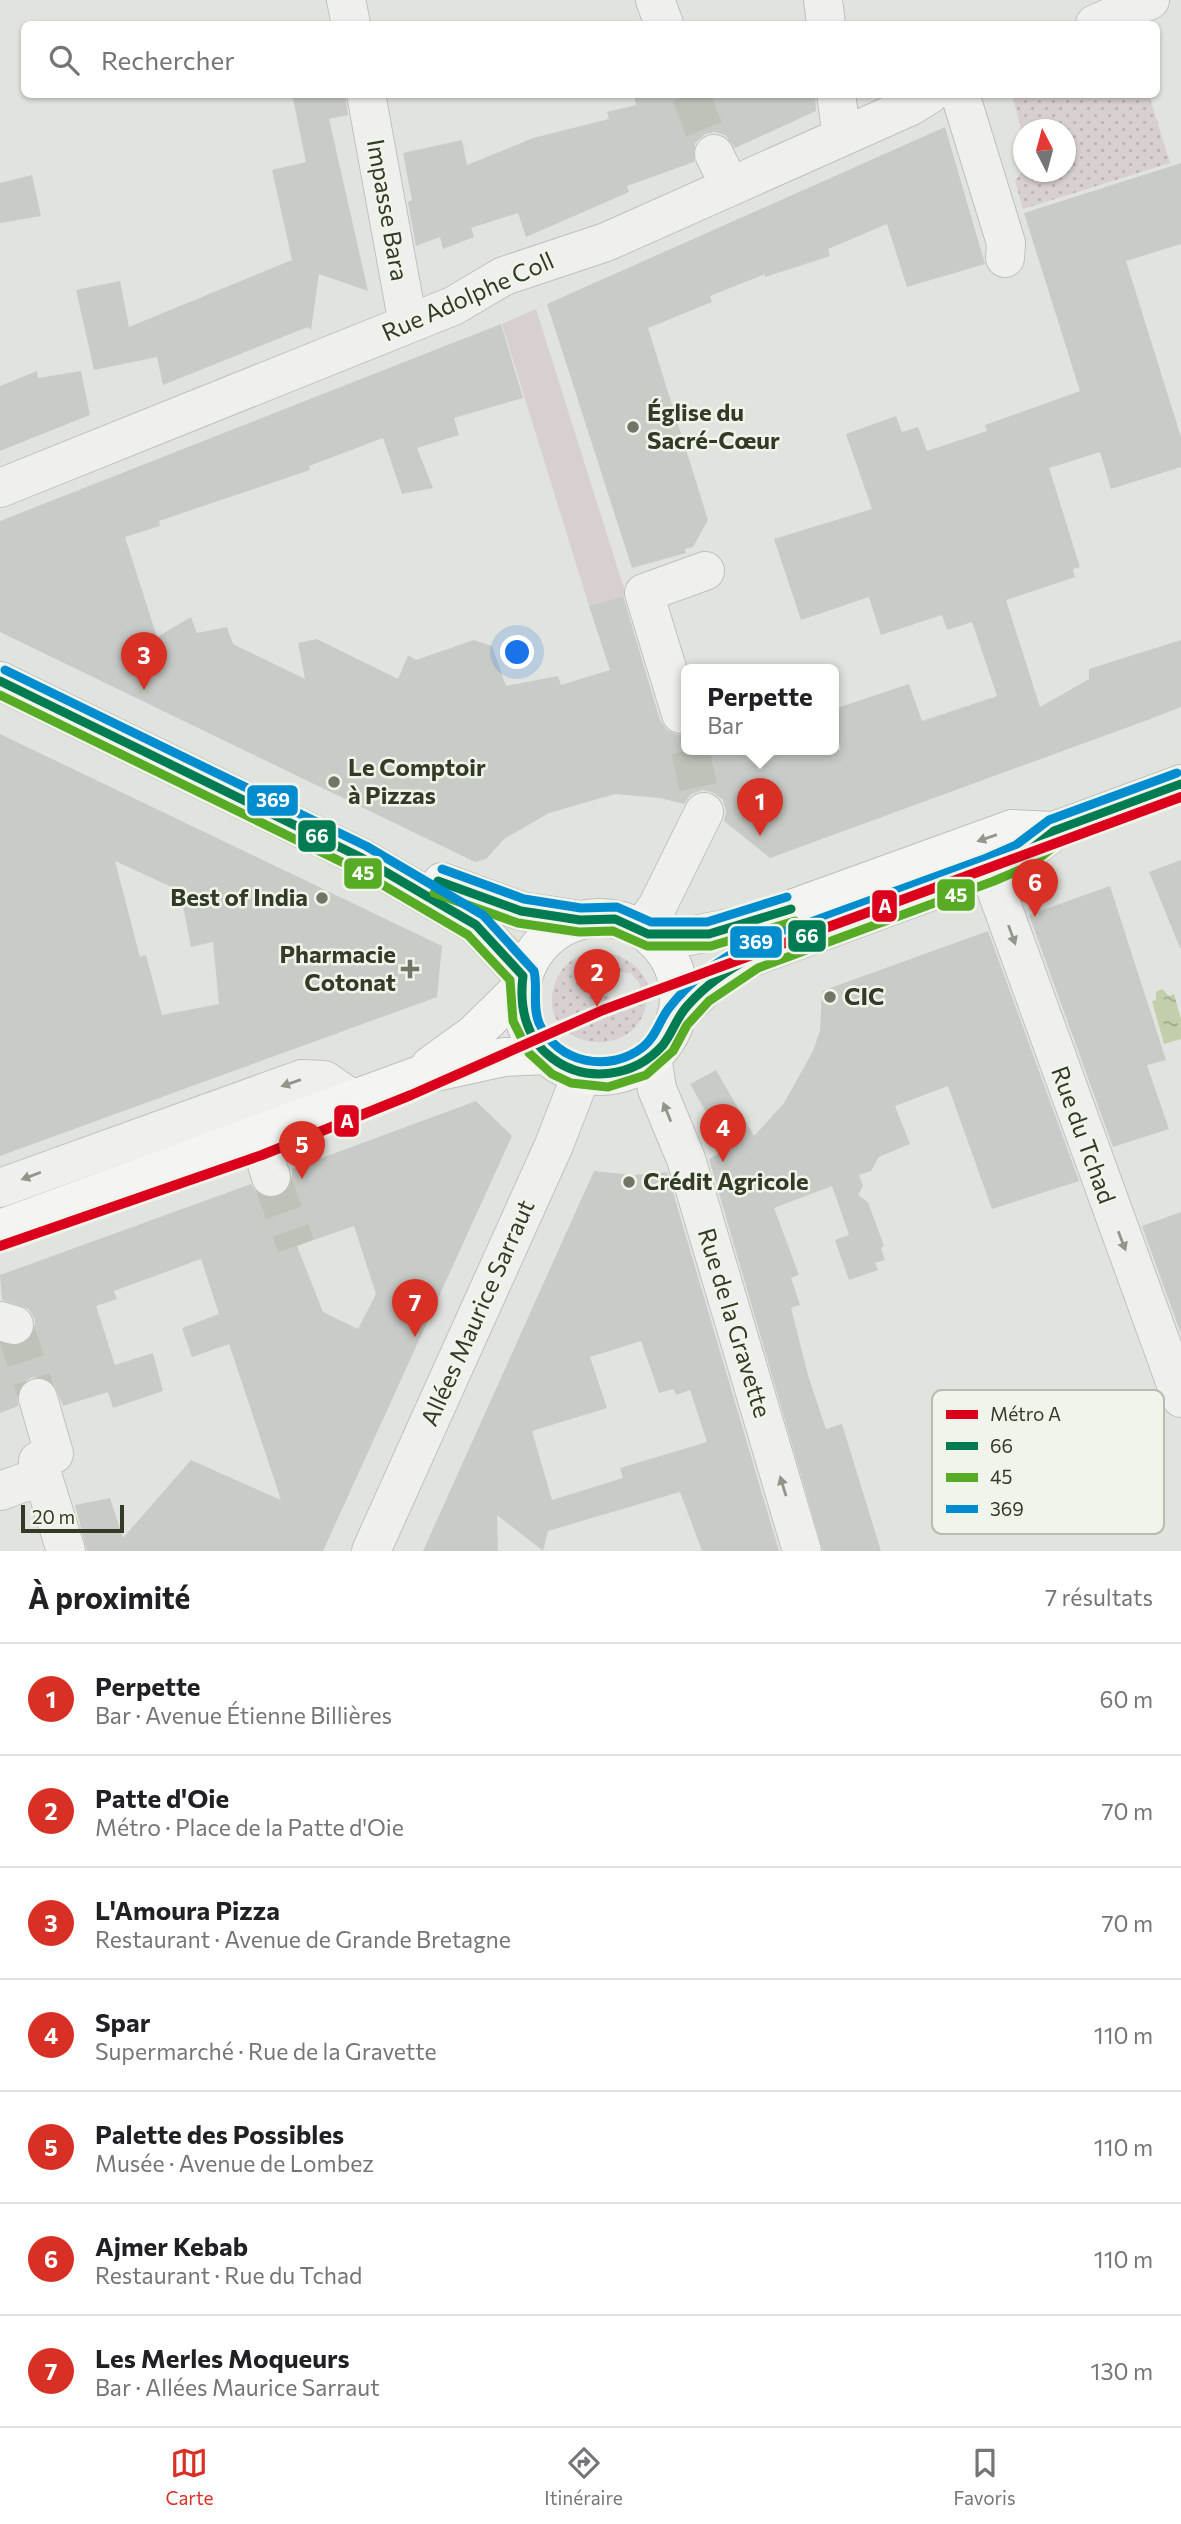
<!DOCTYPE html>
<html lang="fr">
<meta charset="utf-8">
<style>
:root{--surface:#fff;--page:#f6f6f6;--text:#202124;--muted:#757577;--line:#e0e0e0;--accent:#d93025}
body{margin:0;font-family:Commissioner,sans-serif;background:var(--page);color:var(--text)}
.compass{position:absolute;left:1013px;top:119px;width:63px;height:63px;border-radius:50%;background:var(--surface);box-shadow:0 2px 5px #0004;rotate:354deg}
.scale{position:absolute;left:21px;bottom:18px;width:103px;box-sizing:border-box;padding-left:7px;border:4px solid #323b26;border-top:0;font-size:19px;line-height:24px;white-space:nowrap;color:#323b26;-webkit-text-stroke:5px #f0f4eb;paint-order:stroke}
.you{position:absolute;left:518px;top:653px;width:24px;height:24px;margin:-18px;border:5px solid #fff;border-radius:50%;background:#1a73e8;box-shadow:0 0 0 10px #1a73e833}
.badge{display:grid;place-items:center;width:46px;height:46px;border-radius:50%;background:var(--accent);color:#fff;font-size:23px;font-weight:700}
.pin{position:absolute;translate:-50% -58px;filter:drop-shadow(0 2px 4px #0008)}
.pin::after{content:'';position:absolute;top:37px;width:24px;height:21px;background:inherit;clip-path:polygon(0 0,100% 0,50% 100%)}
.popup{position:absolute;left:681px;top:664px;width:158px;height:91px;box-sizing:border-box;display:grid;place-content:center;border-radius:10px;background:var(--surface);filter:drop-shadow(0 2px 5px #0005);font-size:23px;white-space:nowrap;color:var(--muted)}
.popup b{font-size:26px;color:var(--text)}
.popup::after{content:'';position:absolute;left:50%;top:100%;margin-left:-14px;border:14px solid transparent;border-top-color:var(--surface)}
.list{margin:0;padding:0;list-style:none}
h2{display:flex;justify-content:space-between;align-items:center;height:91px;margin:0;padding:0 28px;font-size:30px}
h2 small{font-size:23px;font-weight:400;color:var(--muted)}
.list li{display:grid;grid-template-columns:46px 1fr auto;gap:21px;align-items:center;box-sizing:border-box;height:112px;padding:0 28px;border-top:2px solid var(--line)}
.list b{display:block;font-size:26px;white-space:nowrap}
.list p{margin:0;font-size:23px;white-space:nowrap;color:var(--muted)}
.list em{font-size:23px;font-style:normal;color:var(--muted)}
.icon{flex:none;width:38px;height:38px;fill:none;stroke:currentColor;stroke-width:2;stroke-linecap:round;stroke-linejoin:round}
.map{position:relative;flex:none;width:1181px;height:1551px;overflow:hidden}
.search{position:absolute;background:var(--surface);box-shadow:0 2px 5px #0004;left:21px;right:21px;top:21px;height:77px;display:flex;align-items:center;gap:18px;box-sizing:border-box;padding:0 24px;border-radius:10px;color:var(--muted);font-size:26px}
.sheet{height:875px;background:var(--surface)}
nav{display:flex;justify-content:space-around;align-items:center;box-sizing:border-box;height:98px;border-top:2px solid var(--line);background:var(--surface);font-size:19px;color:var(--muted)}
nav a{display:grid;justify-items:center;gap:4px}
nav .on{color:var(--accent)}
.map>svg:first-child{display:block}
.grass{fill:url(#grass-dots);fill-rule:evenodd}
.garden{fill:#d7cfd0}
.water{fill:url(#water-ripples)}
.building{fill:#c9ccc6;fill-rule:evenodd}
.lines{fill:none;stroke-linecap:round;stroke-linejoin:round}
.minor-tunnel{stroke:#bec2b9;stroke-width:38;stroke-dasharray:38 19;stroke-linecap:butt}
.minor-casing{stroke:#bfc2bc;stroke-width:40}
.major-casing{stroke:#bec1ba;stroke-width:40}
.minor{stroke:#eff0ed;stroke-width:38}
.major{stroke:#f4f4f2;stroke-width:38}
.bus-1-casing{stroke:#f0f4eb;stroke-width:14}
.bus-2-casing{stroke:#f0f4eb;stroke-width:14}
.bus-3-casing{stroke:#f0f4eb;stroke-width:14}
.bus-1{stroke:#007c52;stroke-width:9}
.bus-2{stroke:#58ac25;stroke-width:9}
.bus-3{stroke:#008dcf;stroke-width:9}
.metro-1-casing{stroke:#f0f4eb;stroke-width:16}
.metro-1{stroke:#db001b;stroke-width:10}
.oneway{fill:#93988c}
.oneway2{fill:#90968a}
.poi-dot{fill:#6f7666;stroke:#f0f4eb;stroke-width:2.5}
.labels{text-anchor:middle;stroke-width:5;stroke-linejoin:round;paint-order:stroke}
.street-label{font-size:24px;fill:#323b26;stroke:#f0f4eb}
.poi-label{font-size:24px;font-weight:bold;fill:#323b26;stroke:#f0f4eb;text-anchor:start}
.key{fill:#f0f4eb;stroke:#b7bcb0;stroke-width:2}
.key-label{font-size:19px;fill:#323b26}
.line-badge{stroke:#f0f4eb;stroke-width:2.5}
.badge-label{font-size:19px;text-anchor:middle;font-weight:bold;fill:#fff}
</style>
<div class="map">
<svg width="1181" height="1551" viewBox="0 0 1181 1551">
<defs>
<pattern id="grass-dots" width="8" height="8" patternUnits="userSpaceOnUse" patternTransform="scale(1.75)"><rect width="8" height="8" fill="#d7cfd0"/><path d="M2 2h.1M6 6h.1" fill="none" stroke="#b9b3b2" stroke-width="1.8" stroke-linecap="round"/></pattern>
<pattern id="water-ripples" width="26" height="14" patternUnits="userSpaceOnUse" patternTransform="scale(1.75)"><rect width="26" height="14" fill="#c3cfac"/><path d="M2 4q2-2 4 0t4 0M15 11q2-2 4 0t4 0" fill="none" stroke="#9fa98c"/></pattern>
</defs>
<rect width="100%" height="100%" fill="#e1e4de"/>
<path class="grass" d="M1016 94 1149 95 1170 163 1023 209 1015 181 1023 171 1066 172V130H1024L1023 135 1012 96Z
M592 952C615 951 636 960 647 982 656 1072 527 1052 556 981 563 964 574 956 592 952ZM617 972 631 973 640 984 638 998 625 1005H618L608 996 607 982Z"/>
<path class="garden" d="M536 309 626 595 589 606 502 324Z"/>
<path class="water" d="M1162 989 1169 996 1174 994 1181 1019V1039L1164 1044 1152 1001 1156 1000V992Z"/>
<path class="building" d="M292 94H345L348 115 329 119 368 291 319 274 311 330 308 327 163 385 157 357 94 370 76 290 120 281 129 327 292 260 272 170 306 162Z
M634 94H815L816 111 735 148 725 135 715 132 705 134 695 143 694 162 627 186 629 192 526 237 518 213 471 228 474 237 443 249 440 237 416 246 408 202 412 200 403 153 462 140 467 165 533 138 609 119 607 112 636 105Z
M945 127 985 264 907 287 887 224 828 249 830 256 765 277V274L710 296 712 302 648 328 708 520 693 547 685 549 686 553 632 568 547 304Z
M1181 163V244L1126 261 1181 437V467L1111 489 1100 452 1049 468 1080 567 1073 569 1075 577 1006 600 1040 707 1089 679V669L1181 640V707L1153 718 770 858 724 821 726 811 723 800 714 793 703 790 691 794 684 804 660 798 615 794 549 813 504 839 486 859 475 862 0 632V521L501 324 523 398 454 418 459 435 417 448 433 488 402 494 383 438 309 466 310 470 159 521 160 526 125 537 157 637 191 617 197 633 227 627 233 644 305 679 298 643 317 639 398 679 408 655 416 660 474 640 492 646 506 686 558 676 561 685 610 670 589 606 623 596 660 720 667 730 677 735H687V750H841L834 727V709L909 684 922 721 997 696 972 622 947 630 942 615 881 635 869 597 801 620 774 539 872 509 846 434 896 416 902 432 918 427 927 451 987 431 985 425 1080 391 1024 213Z
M32 175 41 216 0 223V183Z
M37 371 38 378 81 371 90 415 0 451V386Z
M0 734 442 946 437 997 0 1156ZM115 861 180 891 191 947 213 942 219 1004 162 1015 146 955 140 957Z
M1181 860V948H1180L1149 872Z
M1110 886 1166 1060 1147 1065 1169 1129 1113 1147 1029 915Z
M988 931 1079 1181 992 1209 948 1086 895 1106 910 1144 879 1157 871 1171 859 1175 863 1186 858 1195 868 1202 884 1246 881 1248 885 1260 875 1263 878 1270 849 1280 835 1240 849 1235 832 1186 774 1208 799 1275 791 1278 800 1305 791 1308 808 1375 826 1429 842 1424 881 1551H823L709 1159 727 1149 690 1084 716 1070 754 1136 784 1103 813 1051 820 1031 822 991Z
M476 1101 512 1136 323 1551H87L75 1505 110 1498 123 1538 191 1460 281 1500 229 1344 192 1357 182 1328 219 1314 201 1259 114 1291 117 1299 96 1306 115 1365 153 1353 163 1391 113 1408 108 1392 63 1406 53 1382 43 1377H33L23 1382 17 1392 18 1406 0 1413V1344L19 1346 29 1341 35 1332V1320L29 1309 2 1300 0 1275 251 1184 257 1194 266 1198H278L287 1192 292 1182V1169ZM354 1226 376 1294 358 1329 323 1312 297 1246Z
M594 1171 634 1175 667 1172 779 1551H702L680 1492 548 1531 543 1551 497 1515 498 1551H423ZM641 1341 659 1393 674 1389 676 1395 690 1390 707 1442 620 1468 623 1478 552 1500 532 1431 607 1408 590 1357Z
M1181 1212V1334L1142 1226Z"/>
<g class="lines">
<path class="minor-tunnel" d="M690 94 714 154
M690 750 704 812
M271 1177 296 1246
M14 1325 38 1398"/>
<g class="minor-casing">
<path id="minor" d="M346 0 351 24
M655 0 664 24
M823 0 826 24
M1095 24 1150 0
M366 94 408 324
M836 94 842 136
M960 94 1006 243 1005 258
M714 154 730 186
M0 488 453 306 504 276 606 242 909 107 930 94
M681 714 644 593 705 571
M989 870 1181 1398
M641 929 657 907 704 812
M652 1056 657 1089 686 1159 802 1551
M258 1136 271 1177
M0 1188 302 1079 324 1080 353 1100
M0 1321 14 1325
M38 1398 54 1454 38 1461 66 1551
M0 1491 42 1476
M371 1551 554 1145 582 1073"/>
</g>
<g class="major-casing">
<path id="major" d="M0 681 360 857 476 925 523 976
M442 882 521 911 580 920
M521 997a79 79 0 1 1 158 0a79 79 0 1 1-158 0Z
M648 934 689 936 750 924 1012 829 1054 831
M676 1017 707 986 744 960 989 870 1022 856 1054 831 1181 784
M430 1066 473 1035 522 987
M0 1229 417 1076 504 1057 547 1055"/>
</g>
<use href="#minor" class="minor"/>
<use href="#major" class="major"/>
<g class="bus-1-casing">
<path id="bus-1" d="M0 681 360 857 476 925 523 976C519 1007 526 1039 552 1058 586 1084 635 1077 663 1045 673 1032 677 1016 689 1004 707 984 729 969 753 956L989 870 1022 856 1054 831 1181 784
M438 881 521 911 580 920 615 919 648 934H709L791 909"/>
</g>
<g class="bus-2-casing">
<path id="bus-2" d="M0 695 354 868 468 935 510 980 513 1021 529 1053 552 1074 571 1083 608 1087 646 1075 673 1051 687 1025 709 1001 758 968 994 881 1029 866 1060 842 1181 797
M434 893 518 923 579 932 613 931 647 946H711L795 921"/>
</g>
<g class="bus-3-casing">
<path id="bus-3" d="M5 670 366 846 483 915 534 971C538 988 532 1005 539 1023 557 1063 609 1074 643 1047 656 1037 659 1021 669 1008 690 981 718 960 748 945L984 859 1016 845 1049 820 1177 773
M442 869 524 899 581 908 617 907 651 922H707L787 897"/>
</g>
<use href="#bus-1" class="bus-1"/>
<use href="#bus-2" class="bus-2"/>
<use href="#bus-3" class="bus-3"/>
<g class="metro-1-casing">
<path id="metro-1" d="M0 1246 262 1155 411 1095 603 1010 1181 797"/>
</g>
<use href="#metro-1" class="metro-1"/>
</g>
<defs><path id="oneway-solid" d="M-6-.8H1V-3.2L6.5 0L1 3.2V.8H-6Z" transform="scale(1.75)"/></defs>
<use class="oneway" href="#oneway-solid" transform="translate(987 838) rotate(161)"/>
<g class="oneway2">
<use href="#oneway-solid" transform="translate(1012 935) rotate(70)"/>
<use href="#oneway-solid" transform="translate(291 1083) rotate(161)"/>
<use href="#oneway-solid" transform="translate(667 1112) rotate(-112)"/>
<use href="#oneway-solid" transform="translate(31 1176) rotate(159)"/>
<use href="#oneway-solid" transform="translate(1122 1241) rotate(69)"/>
<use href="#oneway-solid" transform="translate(783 1486) rotate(-107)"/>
</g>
<g class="poi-dot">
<circle cx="633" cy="427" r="7"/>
<circle cx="334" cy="782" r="7"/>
<circle cx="322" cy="898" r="7"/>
<path d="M406.5 958.5h7v7h7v7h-7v7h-7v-7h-7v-7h7z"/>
<circle cx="830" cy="997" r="7"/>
<circle cx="629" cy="1182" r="7"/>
</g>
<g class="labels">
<g class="street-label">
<text transform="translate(387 210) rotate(80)" y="8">Impasse Bara</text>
<text transform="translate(468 297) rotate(-24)" y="8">Rue Adolphe Coll</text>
<text transform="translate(1083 1135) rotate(70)" y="8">Rue du Tchad</text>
<text transform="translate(478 1313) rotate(-66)" y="8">Allées Maurice Sarraut</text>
<text transform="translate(734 1323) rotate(73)" y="8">Rue de la Gravette</text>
</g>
<g class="poi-label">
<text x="647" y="421">Église du<tspan x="647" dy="28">Sacré-Cœur</tspan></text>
<text x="348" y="776">Le Comptoir<tspan x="348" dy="28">à Pizzas</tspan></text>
<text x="308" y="906" text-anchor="end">Best of India</text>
<text x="396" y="963" text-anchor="end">Pharmacie<tspan x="396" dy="28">Cotonat</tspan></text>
<text x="844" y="1005">CIC</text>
<text x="643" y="1190">Crédit Agricole</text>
</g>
</g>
<rect x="932" y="1390" width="232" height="144" rx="10" class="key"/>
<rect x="946" y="1410" width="32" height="9" fill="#db001b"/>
<rect x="946" y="1442" width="32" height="8" fill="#007c52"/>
<rect x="946" y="1473" width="32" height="9" fill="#58ac25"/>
<rect x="946" y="1505" width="32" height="8" fill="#008dcf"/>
<g class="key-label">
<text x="990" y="1421">Métro A</text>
<text x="990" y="1453">66</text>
<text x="990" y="1484">45</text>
<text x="990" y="1516">369</text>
</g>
<g class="line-badge">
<rect x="246" y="784" width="53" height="33" rx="7" fill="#008dcf"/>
<rect x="297" y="819" width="40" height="34" rx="7" fill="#007c52"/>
<rect x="343" y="857" width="40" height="33" rx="7" fill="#58ac25"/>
<rect x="936" y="878" width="40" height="34" rx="7" fill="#58ac25"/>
<rect x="871" y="889" width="27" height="34" rx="7" fill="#db001b"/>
<rect x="787" y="919" width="40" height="34" rx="7" fill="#007c52"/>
<rect x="729" y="925" width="54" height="34" rx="7" fill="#008dcf"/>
<rect x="333" y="1104" width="27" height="34" rx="7" fill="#db001b"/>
</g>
<g class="badge-label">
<text x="273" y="807">369</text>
<text x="317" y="843">66</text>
<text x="363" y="880">45</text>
<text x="956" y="902">45</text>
<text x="885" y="913">A</text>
<text x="807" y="943">66</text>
<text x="756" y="949">369</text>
<text x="347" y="1128">A</text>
</g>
</svg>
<svg class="compass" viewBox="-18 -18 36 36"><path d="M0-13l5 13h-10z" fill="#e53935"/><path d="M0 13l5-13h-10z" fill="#757577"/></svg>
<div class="scale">20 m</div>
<div class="you"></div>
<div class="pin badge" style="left:760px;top:836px">1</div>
<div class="popup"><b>Perpette</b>Bar</div>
<div class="pin badge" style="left:597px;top:1007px">2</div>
<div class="pin badge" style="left:144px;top:690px">3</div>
<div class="pin badge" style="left:723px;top:1162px">4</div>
<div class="pin badge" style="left:302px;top:1179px">5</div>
<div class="pin badge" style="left:1035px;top:917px">6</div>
<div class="pin badge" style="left:415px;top:1337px">7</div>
<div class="search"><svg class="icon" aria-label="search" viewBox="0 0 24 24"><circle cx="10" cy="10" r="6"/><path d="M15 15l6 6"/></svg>Rechercher</div>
</div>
<section class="sheet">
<h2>À proximité<small>7 résultats</small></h2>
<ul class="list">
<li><span class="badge">1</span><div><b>Perpette</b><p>Bar · Avenue Étienne Billières</p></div><em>60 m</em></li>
<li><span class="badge">2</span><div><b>Patte d'Oie</b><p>Métro · Place de la Patte d'Oie</p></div><em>70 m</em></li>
<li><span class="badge">3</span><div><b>L'Amoura Pizza</b><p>Restaurant · Avenue de Grande Bretagne</p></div><em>70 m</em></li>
<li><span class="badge">4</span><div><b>Spar</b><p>Supermarché · Rue de la Gravette</p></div><em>110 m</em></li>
<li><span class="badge">5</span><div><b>Palette des Possibles</b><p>Musée · Avenue de Lombez</p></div><em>110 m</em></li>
<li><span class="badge">6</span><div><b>Ajmer Kebab</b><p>Restaurant · Rue du Tchad</p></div><em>110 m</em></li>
<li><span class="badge">7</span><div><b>Les Merles Moqueurs</b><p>Bar · Allées Maurice Sarraut</p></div><em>130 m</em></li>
</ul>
</section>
<nav>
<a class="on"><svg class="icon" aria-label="map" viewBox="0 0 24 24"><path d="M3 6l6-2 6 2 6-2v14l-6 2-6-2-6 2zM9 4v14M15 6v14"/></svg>Carte</a>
<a><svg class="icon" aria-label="directions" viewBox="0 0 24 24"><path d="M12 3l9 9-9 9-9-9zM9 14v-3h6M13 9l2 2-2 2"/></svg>Itinéraire</a>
<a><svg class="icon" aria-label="saved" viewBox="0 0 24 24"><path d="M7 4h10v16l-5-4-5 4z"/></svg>Favoris</a>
</nav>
